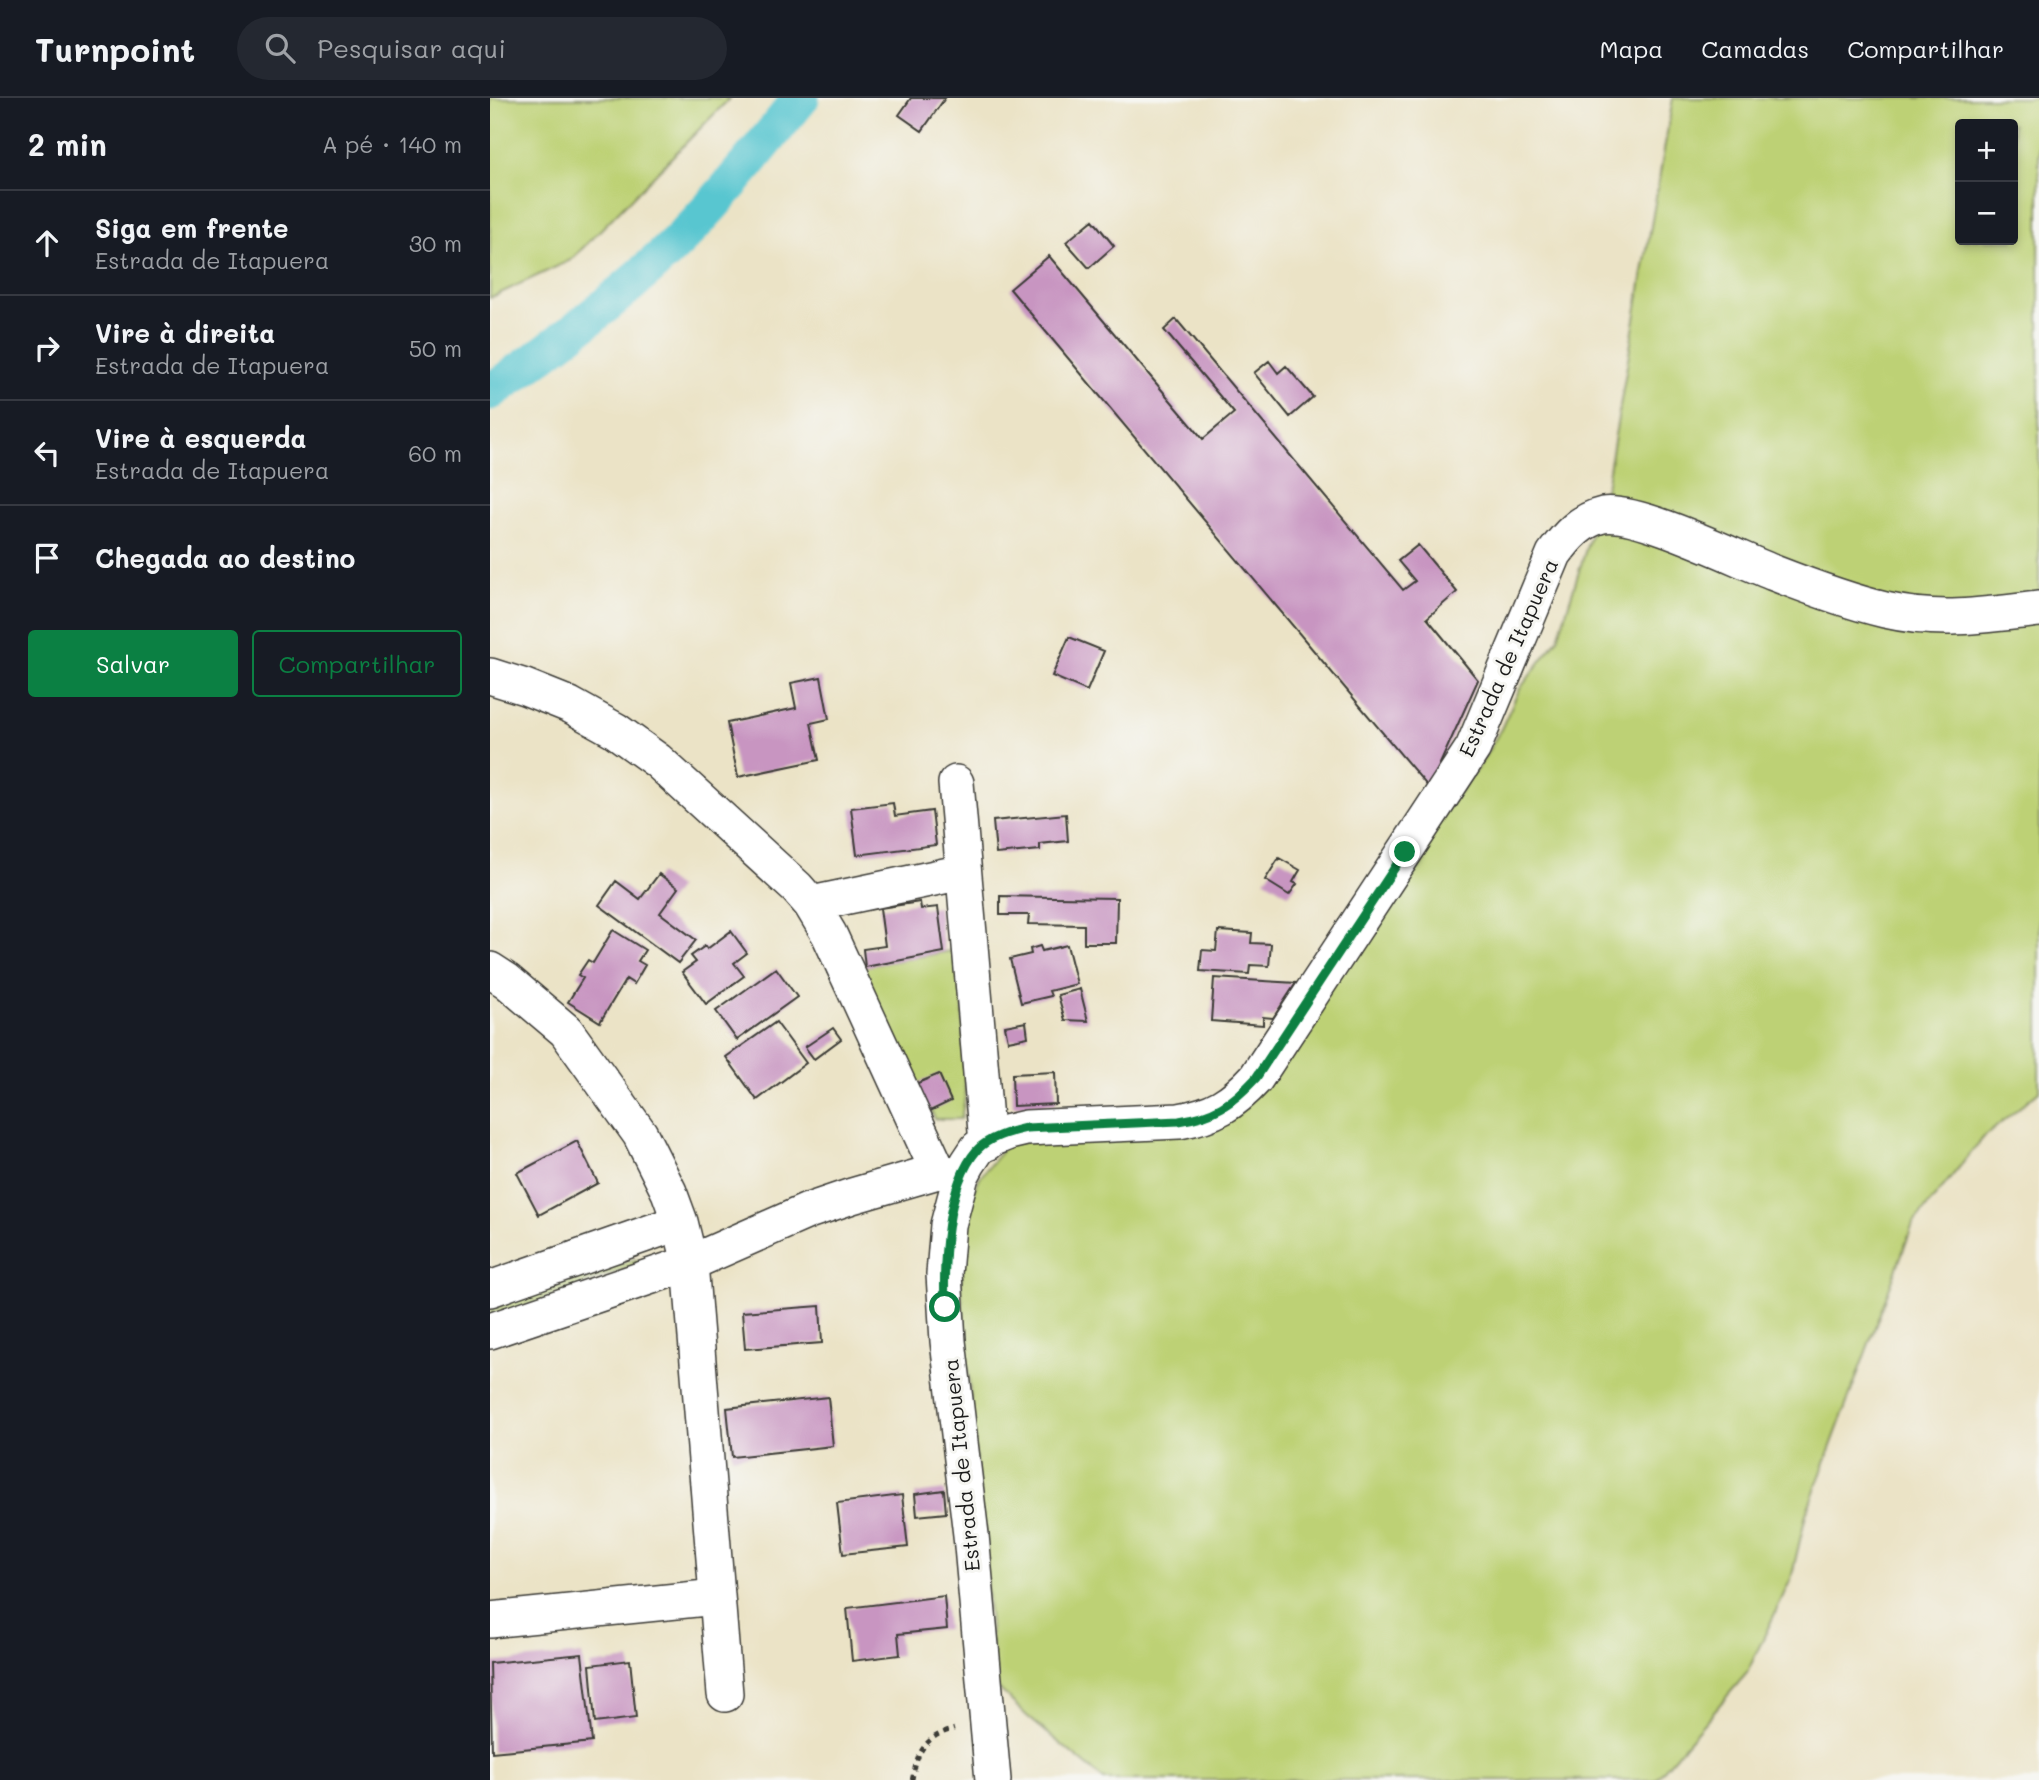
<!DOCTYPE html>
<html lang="pt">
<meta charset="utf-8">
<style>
:root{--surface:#171b24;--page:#242831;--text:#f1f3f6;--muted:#9ea1a6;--line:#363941;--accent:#0b8043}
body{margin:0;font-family:Mali,sans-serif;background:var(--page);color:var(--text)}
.controls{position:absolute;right:21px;top:21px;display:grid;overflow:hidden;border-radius:7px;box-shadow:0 4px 10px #0003}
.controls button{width:63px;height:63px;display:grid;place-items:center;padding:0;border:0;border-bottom:2px solid var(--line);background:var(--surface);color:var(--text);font:35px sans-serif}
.stop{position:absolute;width:21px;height:21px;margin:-16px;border:5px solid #0b8043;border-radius:50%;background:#fff}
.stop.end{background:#0b8043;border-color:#fff;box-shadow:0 2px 7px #0008}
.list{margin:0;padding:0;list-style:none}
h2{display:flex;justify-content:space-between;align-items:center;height:91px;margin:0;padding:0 28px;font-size:30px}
h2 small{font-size:23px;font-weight:400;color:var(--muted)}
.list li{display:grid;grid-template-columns:46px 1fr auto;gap:21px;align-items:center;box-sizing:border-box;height:105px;padding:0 28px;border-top:2px solid var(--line)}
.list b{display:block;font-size:26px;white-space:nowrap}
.list p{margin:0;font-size:23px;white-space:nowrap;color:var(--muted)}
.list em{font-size:23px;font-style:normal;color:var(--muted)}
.actions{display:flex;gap:14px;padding:21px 28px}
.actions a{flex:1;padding:16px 0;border:2px solid var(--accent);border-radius:7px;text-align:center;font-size:24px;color:var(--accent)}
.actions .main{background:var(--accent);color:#fff}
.icon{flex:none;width:38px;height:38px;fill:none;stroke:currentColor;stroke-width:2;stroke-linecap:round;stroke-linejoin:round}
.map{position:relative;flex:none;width:1549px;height:1682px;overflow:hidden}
header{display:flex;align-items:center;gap:42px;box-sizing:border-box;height:98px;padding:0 35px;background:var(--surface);border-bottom:2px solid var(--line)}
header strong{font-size:33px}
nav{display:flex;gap:38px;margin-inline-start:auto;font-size:24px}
.search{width:490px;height:63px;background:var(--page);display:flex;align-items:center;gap:18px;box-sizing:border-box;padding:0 24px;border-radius:38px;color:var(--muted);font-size:26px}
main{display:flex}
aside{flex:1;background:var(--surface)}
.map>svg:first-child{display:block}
.green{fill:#bdd174;stroke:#6c7648;stroke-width:2;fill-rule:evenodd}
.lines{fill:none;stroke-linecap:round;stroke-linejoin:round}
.canal{stroke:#59c6d0;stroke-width:37}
.building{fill:#c895c1}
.minor-casing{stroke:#3b3a36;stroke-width:38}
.path{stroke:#3b3a36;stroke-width:4.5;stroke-dasharray:5 5;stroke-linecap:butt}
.minor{stroke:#fff;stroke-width:35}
.route{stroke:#0b8043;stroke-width:9}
.labels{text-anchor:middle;stroke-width:6;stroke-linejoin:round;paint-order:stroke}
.street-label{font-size:21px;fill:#1c1c1c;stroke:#f6f6f2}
</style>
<header>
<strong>Turnpoint</strong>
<div class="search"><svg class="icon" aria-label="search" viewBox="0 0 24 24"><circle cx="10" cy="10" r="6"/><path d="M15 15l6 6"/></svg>Pesquisar aqui</div>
<nav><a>Mapa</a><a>Camadas</a><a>Compartilhar</a></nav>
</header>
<main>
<aside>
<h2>2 min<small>A pé · 140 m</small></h2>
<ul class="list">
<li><svg class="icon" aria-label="ahead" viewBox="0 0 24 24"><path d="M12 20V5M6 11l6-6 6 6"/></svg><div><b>Siga em frente</b><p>Estrada de Itapuera</p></div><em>30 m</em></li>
<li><svg class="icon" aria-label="right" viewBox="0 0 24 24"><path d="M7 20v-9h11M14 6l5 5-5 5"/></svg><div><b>Vire à direita</b><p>Estrada de Itapuera</p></div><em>50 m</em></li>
<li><svg class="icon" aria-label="left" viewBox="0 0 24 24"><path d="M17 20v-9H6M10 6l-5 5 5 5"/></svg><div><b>Vire à esquerda</b><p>Estrada de Itapuera</p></div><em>60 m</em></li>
<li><svg class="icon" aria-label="arrive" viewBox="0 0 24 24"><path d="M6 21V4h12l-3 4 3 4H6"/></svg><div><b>Chegada ao destino</b></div></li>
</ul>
<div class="actions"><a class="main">Salvar</a><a>Compartilhar</a></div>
</aside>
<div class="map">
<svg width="1549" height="1682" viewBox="0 0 1549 1682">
<rect width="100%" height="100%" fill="#f6f6f2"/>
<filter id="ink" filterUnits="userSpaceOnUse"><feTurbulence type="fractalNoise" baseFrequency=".0143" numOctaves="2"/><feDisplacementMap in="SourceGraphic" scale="14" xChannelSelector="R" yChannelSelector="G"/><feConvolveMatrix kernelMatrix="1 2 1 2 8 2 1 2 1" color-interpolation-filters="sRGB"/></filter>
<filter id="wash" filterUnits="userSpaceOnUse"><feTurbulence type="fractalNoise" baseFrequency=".00686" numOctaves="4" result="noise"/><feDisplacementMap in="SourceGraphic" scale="28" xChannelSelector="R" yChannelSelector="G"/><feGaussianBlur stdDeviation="1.57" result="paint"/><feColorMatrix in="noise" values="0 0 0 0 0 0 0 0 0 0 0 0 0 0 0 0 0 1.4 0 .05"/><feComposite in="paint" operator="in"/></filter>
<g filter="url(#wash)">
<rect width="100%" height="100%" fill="#ebe3c6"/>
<path class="green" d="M0 0H240L81 162 0 200Z
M1183 0H1549V993L1493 1040 1423 1126 1316 1416 1301 1481 1257 1575 1165 1682H614L537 1618 505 1587 471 1188 479 1111 484 1092 490 1079 518 1045 717 1028 990 667 1011 631 1029 592 1068 540 1117 384ZM1470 26H1523V142H1470Z
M472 851 475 999 471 1021H445L370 869Z
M145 1161 151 1165 0 1221V1210Z"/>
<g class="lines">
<path class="canal" d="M0 294C62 251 122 205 177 154 226 107 268 53 311 0"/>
</g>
<g id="blocks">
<path class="building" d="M421 0H455L432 33 409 17Z
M603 122 624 148 599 170 576 144Z
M559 158 713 341 744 315 674 232 686 221 913 492 925 483 908 463 928 447 967 494 937 520 988 582 939 690 520 191Z
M779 263 788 275 796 268 823 299 800 319 764 275Z
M579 539 614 553 597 593 562 578Z
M331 579 339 621 321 625 329 662 248 679 237 625 306 610 301 585Z
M403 705 405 718 442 713 446 747 367 757 361 710Z
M576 716 578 743 550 746V752L506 756 503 723Z
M789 760 810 772 803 784 807 786 799 797 775 782Z
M169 776 188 790 170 815 206 842 188 865 109 807 126 783 150 801Z
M510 798 627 800 626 845H594V827L538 826 539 817H510Z
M430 804 431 811 448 809 454 854 375 869 373 851 395 848 390 810Z
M123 832 155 852 148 863 155 867 144 886 136 881 110 924 78 904 93 880 88 877 98 862 103 865Z
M241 833 257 855 244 865 254 878 216 906 192 874 206 864 201 858 215 848 217 851Z
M728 833 762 835 761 845 781 846 779 868 760 867 759 876 710 873 712 852 726 853Z
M577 847 587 886 559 893 561 898 531 905 520 861 541 856 540 851 550 848 552 853Z
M286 870 307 899 247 942 226 913Z
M724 880 806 885 783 920 773 919V927L721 923Z
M590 891 598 923 575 922 568 897Z
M286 924 316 965 267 1002 236 959Z
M536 924 538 939 518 943 515 928Z
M343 930 351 941 324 961 315 949Z
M565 974 566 1006 523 1008 522 976Z
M449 976 461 1003 436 1015 423 987Z
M87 1043 108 1085 49 1117 27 1075Z
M330 1208 332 1245 255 1251 252 1214Z
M338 1299 343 1348 242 1359 237 1310Z
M454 1392 456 1415 427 1418 425 1396Z
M412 1397 418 1449 353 1456 347 1405Z
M454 1498 457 1531 408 1536 410 1557 362 1563 357 1510Z
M92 1556 102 1644 2 1654 0 1565Z
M140 1562 146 1620 105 1625 100 1567Z"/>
</g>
</g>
<g filter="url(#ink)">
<use href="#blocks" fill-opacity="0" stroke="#3b3a36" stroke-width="2"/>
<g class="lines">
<g class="minor-casing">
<path id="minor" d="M0 578 35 589 80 607 125 632 168 663 307 790 321 806 339 836 448 1073
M466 685 497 1045
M321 806 473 774
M0 872 17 883 76 933 150 1036 179 1094 190 1124 200 1165 235 1596
M0 1191 190 1124
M0 1233 200 1165 318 1113 362 1098 448 1073 471 1078
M0 1522 226 1499
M503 1682 481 1437 458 1243 454 1176 458 1127 471 1078 478 1065 488 1050 504 1040 519 1034 536 1030 689 1023C724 1017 742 1006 766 980L983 650 1064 456C1077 438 1091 422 1113 417 1147 411 1248 461 1284 475 1320 489 1357 503 1395 512 1451 525 1494 517 1549 511"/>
</g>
<path class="path" d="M422 1682C428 1653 434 1639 464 1631"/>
<use href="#minor" class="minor"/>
</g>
</g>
<g class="lines" filter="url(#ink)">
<path class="route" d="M455 1209C453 1163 456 1088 487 1052 499 1039 519 1034 536 1030L689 1023C724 1018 742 1006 766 980L915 754"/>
</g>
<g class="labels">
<g class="street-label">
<text transform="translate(1019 560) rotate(-66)" y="7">Estrada de Itapuera</text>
<text transform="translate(472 1367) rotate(-96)" y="7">Estrada de Itapuera</text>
</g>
</g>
</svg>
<div class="controls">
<button>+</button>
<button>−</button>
</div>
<div class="stop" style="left:455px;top:1209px"></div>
<div class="stop end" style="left:915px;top:754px"></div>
</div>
</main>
